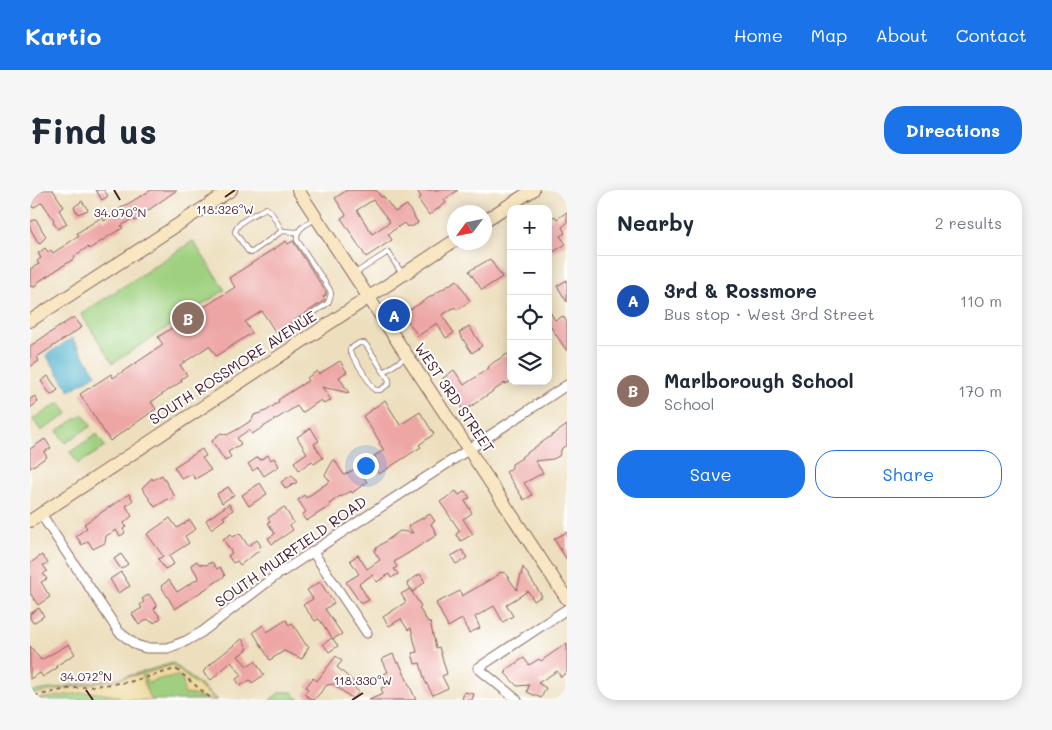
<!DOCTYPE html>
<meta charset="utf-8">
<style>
:root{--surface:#fff;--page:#f6f6f7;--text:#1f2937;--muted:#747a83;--line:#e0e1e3;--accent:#1a73e8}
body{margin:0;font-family:Mali,sans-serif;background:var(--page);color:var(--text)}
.controls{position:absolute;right:15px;top:15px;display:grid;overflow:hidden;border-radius:10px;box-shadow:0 2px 12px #0003}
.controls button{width:45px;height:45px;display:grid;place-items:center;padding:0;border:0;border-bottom:1px solid var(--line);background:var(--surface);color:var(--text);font:25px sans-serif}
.compass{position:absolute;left:417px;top:15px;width:45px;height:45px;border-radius:50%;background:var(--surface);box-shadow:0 2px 12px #0003;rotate:237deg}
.you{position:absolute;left:335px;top:275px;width:18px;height:18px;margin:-12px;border:4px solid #fff;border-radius:50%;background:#1a73e8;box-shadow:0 0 0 8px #1a73e833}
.badge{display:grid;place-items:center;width:32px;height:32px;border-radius:50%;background:var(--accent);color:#fff;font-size:16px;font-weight:700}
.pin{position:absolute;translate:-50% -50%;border:2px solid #fff;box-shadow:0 1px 5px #0006}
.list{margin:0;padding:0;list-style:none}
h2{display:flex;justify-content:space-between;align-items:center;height:65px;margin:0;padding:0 20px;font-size:21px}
h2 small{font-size:16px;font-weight:400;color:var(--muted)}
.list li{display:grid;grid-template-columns:32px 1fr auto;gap:15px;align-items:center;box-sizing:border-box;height:90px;padding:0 20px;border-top:1px solid var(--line)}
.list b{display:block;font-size:19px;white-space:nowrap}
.list p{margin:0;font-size:16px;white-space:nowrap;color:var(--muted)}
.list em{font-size:16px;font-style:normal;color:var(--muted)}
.actions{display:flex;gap:10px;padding:15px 20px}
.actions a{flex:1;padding:11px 0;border:1px solid var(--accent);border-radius:20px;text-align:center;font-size:18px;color:var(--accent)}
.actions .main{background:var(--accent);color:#fff}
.icon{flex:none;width:28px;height:28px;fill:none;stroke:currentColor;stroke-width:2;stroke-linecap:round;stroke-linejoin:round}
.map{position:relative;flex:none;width:537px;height:510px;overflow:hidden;border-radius:20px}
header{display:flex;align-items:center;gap:30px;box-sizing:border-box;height:70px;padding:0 25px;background:var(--accent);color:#fff}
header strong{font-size:24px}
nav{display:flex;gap:28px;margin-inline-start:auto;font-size:18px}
.intro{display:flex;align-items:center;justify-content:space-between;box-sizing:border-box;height:120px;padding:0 30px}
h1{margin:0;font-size:35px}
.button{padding:12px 22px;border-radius:20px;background:var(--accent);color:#fff;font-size:18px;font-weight:700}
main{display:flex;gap:30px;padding:0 30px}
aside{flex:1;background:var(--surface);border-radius:20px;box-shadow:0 2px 12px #0003}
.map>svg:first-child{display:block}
.green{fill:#9fd07f;stroke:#747855}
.sand{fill:#eeda9e;stroke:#9c7c64}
.water{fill:#4cb0cb;stroke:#4b687b}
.building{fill:#eda6a4;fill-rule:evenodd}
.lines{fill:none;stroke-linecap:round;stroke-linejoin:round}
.lane-casing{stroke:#83625e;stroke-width:6}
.street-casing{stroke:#83625e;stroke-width:11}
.secondary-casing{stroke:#83625e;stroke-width:14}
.path{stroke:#83625e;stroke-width:2;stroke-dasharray:4 4;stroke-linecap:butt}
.lane{stroke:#fff;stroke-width:4.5}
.street{stroke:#fff;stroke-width:9}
.secondary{stroke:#f9e7c3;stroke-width:12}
.ticks{fill:none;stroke:#4a1f2b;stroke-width:2}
.labels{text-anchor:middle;stroke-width:4;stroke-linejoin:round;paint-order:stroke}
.street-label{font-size:15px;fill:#4a1f2b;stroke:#fff}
.ticks-label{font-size:12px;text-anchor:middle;fill:#4a1f2b;stroke:#fff;stroke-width:4;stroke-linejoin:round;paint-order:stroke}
</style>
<header>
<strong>Kartio</strong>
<nav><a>Home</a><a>Map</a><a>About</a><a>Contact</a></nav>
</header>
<div class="intro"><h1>Find us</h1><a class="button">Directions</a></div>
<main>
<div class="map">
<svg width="537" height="510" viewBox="0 0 537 510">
<rect width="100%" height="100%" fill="#fff"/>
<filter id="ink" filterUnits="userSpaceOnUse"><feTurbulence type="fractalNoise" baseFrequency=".02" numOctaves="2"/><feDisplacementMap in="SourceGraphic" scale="10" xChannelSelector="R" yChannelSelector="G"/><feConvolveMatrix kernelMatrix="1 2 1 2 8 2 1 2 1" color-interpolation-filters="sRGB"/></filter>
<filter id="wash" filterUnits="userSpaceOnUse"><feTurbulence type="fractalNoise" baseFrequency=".0096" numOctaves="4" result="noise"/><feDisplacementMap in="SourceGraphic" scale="20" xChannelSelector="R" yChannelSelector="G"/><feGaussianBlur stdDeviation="1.12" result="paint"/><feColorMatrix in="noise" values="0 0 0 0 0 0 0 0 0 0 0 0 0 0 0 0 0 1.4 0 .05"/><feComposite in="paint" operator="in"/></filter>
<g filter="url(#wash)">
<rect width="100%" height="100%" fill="#eddfbe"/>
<path class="green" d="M163 51 195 100 83 173 51 124Z
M30 212 38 224 11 241 3 229Z
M53 224 61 236 35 253 27 241Z
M67 244 75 257 48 274 40 262Z
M143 473 188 510H0V502L91 488Z
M250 502H262L270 510H240Z"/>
<path class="sand" d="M142 475 186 510C173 510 166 504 154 504L153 491 149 486 133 488 118 493 114 484Z
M112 484 118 505 124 510H93L89 506 58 502 0 510V505Z"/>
<path class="water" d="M42 148 66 184 40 201 16 165Z"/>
<g id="blocks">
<path class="building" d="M0 0H23L34 17 29 20 37 34 28 39 23 32 24 30 12 12 3 18 0 13Z
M66 0H74L78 6 72 10Z
M121 0H147L113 24 114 25 105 31 103 28 91 36 93 38 84 43 59 59 58 57 44 66 45 68 8 92 5 97 0 96V79L9 74 7 71 11 68 8 63 10 62 15 58 18 62 21 60 23 63 49 46 47 43 72 27 74 31 89 20V19Z
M317 0H346L351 7 353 6 365 22 377 15 388 33 381 37 379 35 377 37 374 33 358 44 362 50 336 67 311 28 316 25 305 8ZM343 10 360 32 342 44 327 20Z
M387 0H428L414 10 416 13 399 25 388 9 391 7Z
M52 11 58 20 48 24 44 17Z
M537 22V33L532 37 535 43 530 46 536 54 523 62 518 54V31L525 26 527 29Z
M6 29 16 47 9 54 0 38V32Z
M256 51 258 54 263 51 296 102V105L293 107 295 110 246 143 232 121 215 132 222 143 186 166 179 156 150 175 157 185 151 189 152 191 121 212 126 219 80 251 50 204 81 184 83 188 133 155 128 147 205 97 199 88Z
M460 69 472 87 452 100 439 81Z
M427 90 440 111 427 120 425 117 412 125 424 143 416 148 407 133 388 146 373 124Z
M537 90V112L527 96Z
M518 119 525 130 533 126 537 132V161L518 133Z
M44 127 52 137 7 167 9 171 0 177V156Z
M439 136 452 156 442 163 429 143Z
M481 162V191L476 194 475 193 434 221 413 188 424 180 434 195 459 178 458 177 464 172Z
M310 171 317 182 309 187 319 203 292 197 301 210 294 214 291 210 272 223 267 216 222 244 219 240 207 248 211 254 198 262 201 267 195 271 182 251 188 245 191 243 197 245 208 239 222 230 224 225 236 221 249 212 248 210 279 190 277 188 287 181 289 184Z
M18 186 28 200 21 205 11 191Z
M5 206 8 212 0 218V209Z
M355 210 370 235 390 222 404 244 389 255 391 257 349 284 344 277 349 274 344 266 354 260 349 253 350 252 333 226Z
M537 235V255L532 258 529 266 523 269 505 271 513 283 494 293 502 305 494 310 476 282 482 278V274L492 268 491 267Z
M281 238 289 251 284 254 293 268 284 274 282 271 269 280 264 272 277 263 267 247Z
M15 249 21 258 14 262 17 267 0 278V259Z
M172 259 176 266 172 268 181 280 165 289 162 284 152 289 144 277Z
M238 265 241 270 244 268 249 276 234 286 228 277 223 281 218 274 228 267 230 270Z
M304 269 314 285 327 278 337 292 322 303 321 301 311 307 310 306 299 314 300 316 276 331 272 325 276 322 268 310 274 305 276 308 300 291 295 285Z
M132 285 145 307 140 311 138 309 125 317 112 298 122 288 123 290Z
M262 285 267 292 256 299 251 292Z
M230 293 237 304 219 316 212 305Z
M198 297 204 305 192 313 187 304Z
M426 301 429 305 435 301 440 308 435 311 442 323 433 329 443 344 431 351 426 344 430 341 410 312Z
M99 304 103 310 96 316 102 326 94 333 96 337 93 339 95 343 90 346 86 340 76 346 75 353 63 359 58 351 52 355 46 346 57 338 54 334Z
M199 314 203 320 193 327 195 329 181 339 176 330Z
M254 317 264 333 260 335 263 340 242 354 238 348 245 344 238 333 240 332 238 328Z
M400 324 405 331 401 334 407 345 364 372 367 377 364 379 368 384 361 388 359 384 347 392 342 385 329 394 339 410 331 414 316 392 329 384 320 370 328 365 337 379 350 370 344 361 346 358 370 341 383 343 378 336Z
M140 328 147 338 160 330 166 339 155 346 159 353 139 366 144 374 135 379 128 369 133 366 117 344Z
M537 342V370L524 349Z
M201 344 203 347 208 344 211 345 218 356 227 350 231 356 228 358 230 360 210 375 207 371 203 373 198 366 202 363 193 349Z
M432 360 437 368 426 374 421 366Z
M91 364 98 374 91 379 84 369Z
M12 365 18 373 13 375 17 381 13 384 17 389 11 392 20 407 8 415 0 403V373Z
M167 371 169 374 176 375 182 372 187 379 190 377 195 386 145 419 131 396 139 390 147 402 169 388 161 375Z
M493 377 512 406 504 411 498 401 476 415 483 426 473 432 464 416 445 427 450 438 439 443 432 429 418 437 406 413 430 401 432 406 468 385 470 382 475 383 487 400Z
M91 382 100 396 88 403 80 389Z
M390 384 395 392 383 402 377 393Z
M290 392 304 413 295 419 312 444 303 449 289 429 285 431 273 415 283 409 277 400Z
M380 399 391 416 389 418 398 432H400L406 458 409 457 417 484 412 486 418 498 403 505 395 491 390 473 385 474 382 463 387 462 381 438 378 440 371 429 359 436 353 427 376 412 371 404Z
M119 404 127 416 124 419 131 428 124 433 123 431 121 432 118 429 109 435 102 424 112 418 110 415 114 412 112 409Z
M9 418 14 426 3 433 0 428V424Z
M256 430 259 435 262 433 276 455 279 456 272 469 254 461 240 470 223 442 233 435 237 442Z
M302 448 308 456 299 462 293 454Z
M212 449 218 459 208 466 217 476 225 471 234 485 222 493 220 490 210 496 206 489 212 485 201 472 181 490 173 482 185 470Z
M537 453V482L531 487 527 481 508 493 516 498 511 508 497 502 499 495 487 496 475 483 477 482 475 480 494 468 499 475 509 469 511 471Z
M39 454 45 464 26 476 27 478 13 487 10 483 0 489V456L11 470Z
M363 464 367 473 369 472 386 510H339L353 504 351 498 359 495 354 484 358 482 352 469Z
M306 466 312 471 307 477 324 492 322 495 329 502 323 509 303 494 297 495 284 510H282L274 504 278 499 276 497 283 488 287 491Z
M434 502 444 504 442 510H432Z"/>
</g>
</g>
<g filter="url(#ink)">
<use href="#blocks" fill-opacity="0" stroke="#83625e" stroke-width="1"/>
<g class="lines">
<g class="lane-casing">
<path id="lane" d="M252 41 241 22 236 18C226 24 208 30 205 42L218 61 221 63 252 41 267 42
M324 84 358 62 373 85
M258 148 260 139 298 113 301 104 300 100 267 50C266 38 276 35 285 29
M329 153H334L337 156 359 190V194L350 200H345L343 198 320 162V159Z
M354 182 376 167"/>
</g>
<g class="street-casing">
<path id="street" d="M11 324 89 442 106 455 116 458H138L156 451 172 442 244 387 537 195
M283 362 337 443
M487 510 448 478 537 419"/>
</g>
<g class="secondary-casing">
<path id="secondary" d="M268 0 537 409
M454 31 503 0
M0 131 201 0
M0 331 424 51"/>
</g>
<path class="path" d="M5 506 37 499 99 492 146 479 183 510"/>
<use href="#lane" class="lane"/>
<use href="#street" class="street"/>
<use href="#secondary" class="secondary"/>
</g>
</g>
<path class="ticks" d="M84 0 90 10M195 7 205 0M56 500 63 510M322 510 333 503"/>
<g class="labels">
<g class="street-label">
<text transform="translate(203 178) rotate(-33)" y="5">SOUTH ROSSMORE AVENUE</text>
<text transform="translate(424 208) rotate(56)" y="5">WEST 3RD STREET</text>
<text transform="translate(261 362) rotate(-35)" y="5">SOUTH MUIRFIELD ROAD</text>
</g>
</g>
<g class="ticks-label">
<text x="195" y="24">118.326°W</text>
<text x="90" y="27">34.070°N</text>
<text x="56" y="491">34.072°N</text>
<text x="333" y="495">118.330°W</text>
</g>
</svg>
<div class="controls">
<button>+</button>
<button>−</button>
<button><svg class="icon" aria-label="locate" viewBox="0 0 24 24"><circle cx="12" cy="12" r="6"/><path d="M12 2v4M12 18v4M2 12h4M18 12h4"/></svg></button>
<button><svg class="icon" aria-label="layers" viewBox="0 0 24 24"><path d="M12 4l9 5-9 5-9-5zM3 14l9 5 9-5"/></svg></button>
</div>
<svg class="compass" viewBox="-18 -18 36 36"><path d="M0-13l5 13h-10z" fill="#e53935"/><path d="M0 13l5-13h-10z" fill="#747a83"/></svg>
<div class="you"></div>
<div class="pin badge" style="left:364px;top:125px;background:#1a4fb4">A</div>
<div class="pin badge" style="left:158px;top:128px;background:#8d6e63">B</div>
</div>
<aside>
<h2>Nearby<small>2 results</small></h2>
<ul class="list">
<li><span class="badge" style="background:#1a4fb4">A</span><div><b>3rd &amp; Rossmore</b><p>Bus stop · West 3rd Street</p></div><em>110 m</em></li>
<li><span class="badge" style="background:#8d6e63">B</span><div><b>Marlborough School</b><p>School</p></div><em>170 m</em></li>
</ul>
<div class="actions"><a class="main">Save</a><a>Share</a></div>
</aside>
</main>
